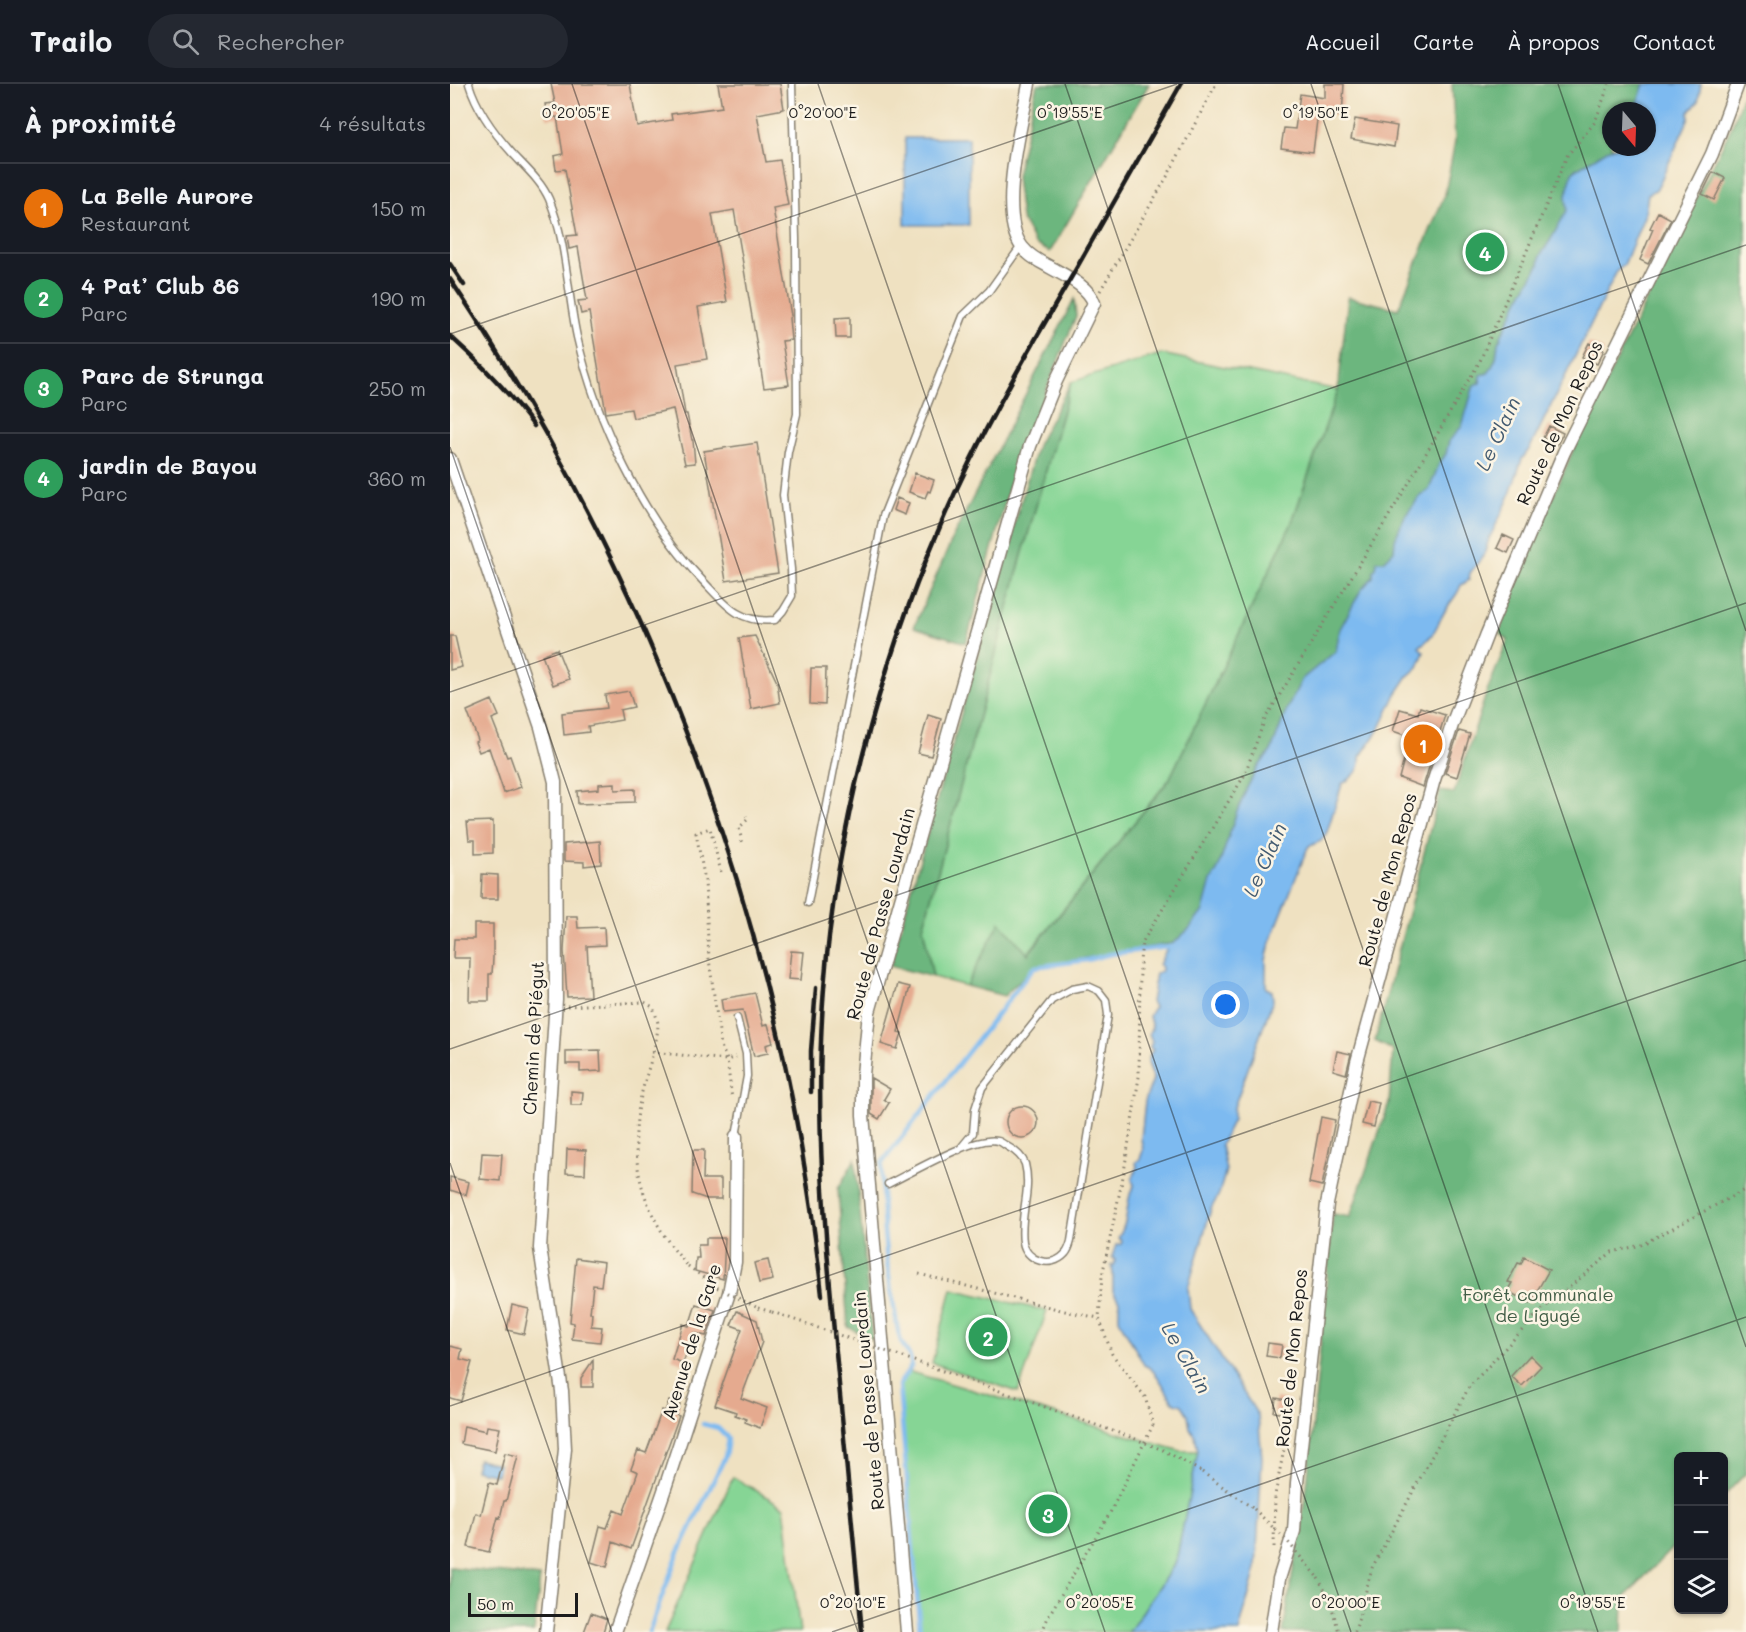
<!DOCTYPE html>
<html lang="fr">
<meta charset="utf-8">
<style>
:root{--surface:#171b24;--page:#242831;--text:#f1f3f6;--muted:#9ea1a6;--line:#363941;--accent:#c8321e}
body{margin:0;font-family:Mali,sans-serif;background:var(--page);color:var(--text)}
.controls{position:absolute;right:18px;bottom:18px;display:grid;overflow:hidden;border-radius:9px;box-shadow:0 2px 4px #0004}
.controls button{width:54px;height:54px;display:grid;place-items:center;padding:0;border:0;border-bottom:2px solid var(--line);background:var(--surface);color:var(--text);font:30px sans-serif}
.compass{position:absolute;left:1152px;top:18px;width:54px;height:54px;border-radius:50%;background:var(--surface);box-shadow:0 2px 4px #0004;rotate:161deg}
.scale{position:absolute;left:18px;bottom:15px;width:110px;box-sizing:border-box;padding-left:6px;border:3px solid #1c1c1c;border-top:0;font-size:16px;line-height:21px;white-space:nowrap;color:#1c1c1c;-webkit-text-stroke:4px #fcf5e5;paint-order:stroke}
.you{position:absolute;left:776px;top:921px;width:21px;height:21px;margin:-15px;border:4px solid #fff;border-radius:50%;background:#1a73e8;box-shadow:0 0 0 9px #1a73e833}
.badge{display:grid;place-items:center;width:39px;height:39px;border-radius:50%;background:var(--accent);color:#fff;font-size:20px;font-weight:700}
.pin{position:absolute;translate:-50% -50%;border:3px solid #fff;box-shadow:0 2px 6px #0006}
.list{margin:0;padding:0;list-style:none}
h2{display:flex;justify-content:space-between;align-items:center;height:78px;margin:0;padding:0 24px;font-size:26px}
h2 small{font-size:20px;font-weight:400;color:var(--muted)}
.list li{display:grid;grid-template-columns:39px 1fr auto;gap:18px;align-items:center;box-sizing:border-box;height:90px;padding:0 24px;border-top:2px solid var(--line)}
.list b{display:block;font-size:22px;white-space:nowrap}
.list p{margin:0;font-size:20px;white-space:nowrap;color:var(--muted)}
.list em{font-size:20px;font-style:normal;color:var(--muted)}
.icon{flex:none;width:33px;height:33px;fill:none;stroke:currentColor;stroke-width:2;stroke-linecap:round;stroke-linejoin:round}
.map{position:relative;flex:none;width:1296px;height:1548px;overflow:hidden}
header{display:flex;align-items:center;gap:36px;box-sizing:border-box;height:84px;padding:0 30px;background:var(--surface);border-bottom:2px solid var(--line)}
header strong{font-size:28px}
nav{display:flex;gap:33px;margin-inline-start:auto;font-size:21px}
.search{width:420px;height:54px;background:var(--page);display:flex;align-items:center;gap:15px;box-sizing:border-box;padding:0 21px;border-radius:33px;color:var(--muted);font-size:22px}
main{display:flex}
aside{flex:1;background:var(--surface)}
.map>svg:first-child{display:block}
.green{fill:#86d595;stroke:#517858;stroke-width:1.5}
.forest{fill:#6cb67e;stroke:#44694d;stroke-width:1.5}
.water{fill:#7dbaf0;stroke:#4c6b86;stroke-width:1.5}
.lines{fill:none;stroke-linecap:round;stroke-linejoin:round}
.stream{stroke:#7dbaf0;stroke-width:4.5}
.building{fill:#e5aa8f}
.lane-casing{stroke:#867e6e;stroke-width:9}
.street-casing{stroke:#867e6e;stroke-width:15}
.path{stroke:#867e6e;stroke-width:3;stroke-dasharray:1.5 4.5;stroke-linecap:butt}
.lane{stroke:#fff;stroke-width:6}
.street{stroke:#fff;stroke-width:12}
.rail{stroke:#1c1c1c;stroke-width:4.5}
.path-bridge{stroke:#867e6e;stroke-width:3;stroke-dasharray:1.5 4.5;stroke-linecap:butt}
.ticks{fill:none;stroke:#1c1c1c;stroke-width:1.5;stroke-opacity:0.45}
.labels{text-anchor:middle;stroke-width:5;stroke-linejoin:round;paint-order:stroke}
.street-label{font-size:18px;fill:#1c1c1c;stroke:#fcf5e5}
.park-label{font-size:18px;fill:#415d46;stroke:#fcf5e5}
.water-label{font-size:20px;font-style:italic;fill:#435b71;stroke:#fcf5e5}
.ticks-label{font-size:15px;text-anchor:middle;fill:#1c1c1c;stroke:#fcf5e5;stroke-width:5;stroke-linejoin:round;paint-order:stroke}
</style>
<header>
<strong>Trailo</strong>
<div class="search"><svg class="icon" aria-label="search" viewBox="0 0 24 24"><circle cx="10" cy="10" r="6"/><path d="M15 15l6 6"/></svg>Rechercher</div>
<nav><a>Accueil</a><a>Carte</a><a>À propos</a><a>Contact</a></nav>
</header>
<main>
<aside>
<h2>À proximité<small>4 résultats</small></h2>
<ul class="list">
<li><span class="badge" style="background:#e8710a">1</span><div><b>La Belle Aurore</b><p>Restaurant</p></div><em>150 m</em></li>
<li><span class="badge" style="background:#2e9e5b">2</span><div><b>4 Pat’ Club 86</b><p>Parc</p></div><em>190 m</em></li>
<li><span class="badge" style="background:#2e9e5b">3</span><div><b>Parc de Strunga</b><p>Parc</p></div><em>250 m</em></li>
<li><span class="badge" style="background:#2e9e5b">4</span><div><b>jardin de Bayou</b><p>Parc</p></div><em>360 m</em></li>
</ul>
</aside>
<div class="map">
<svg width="1296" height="1548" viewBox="0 0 1296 1548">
<rect width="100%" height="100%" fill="#fcf5e5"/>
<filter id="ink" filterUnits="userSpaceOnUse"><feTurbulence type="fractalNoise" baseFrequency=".0167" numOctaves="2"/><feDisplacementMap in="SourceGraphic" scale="12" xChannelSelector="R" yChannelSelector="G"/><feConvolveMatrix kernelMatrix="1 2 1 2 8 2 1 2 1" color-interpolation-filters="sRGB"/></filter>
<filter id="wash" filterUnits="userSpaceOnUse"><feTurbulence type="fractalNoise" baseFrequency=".008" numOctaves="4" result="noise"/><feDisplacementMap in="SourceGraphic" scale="24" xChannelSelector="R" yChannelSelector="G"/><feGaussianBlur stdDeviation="1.35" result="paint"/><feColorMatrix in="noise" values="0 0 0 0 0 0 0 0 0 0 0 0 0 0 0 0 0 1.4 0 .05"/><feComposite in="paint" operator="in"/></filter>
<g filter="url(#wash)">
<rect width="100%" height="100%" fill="#efe1c1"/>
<path class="green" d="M711 270 888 306 841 441 719 696 577 870 550 839 516 902 483 893 473 844 569 482 621 298Z
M502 1205 597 1227 568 1308 482 1279Z
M457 1287 731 1367H748L726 1478 679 1548H470L449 1301Z
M283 1393 334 1423 350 1548H215Z"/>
<path class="forest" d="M587 0H699L600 168 585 160 571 134 566 92Z
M1002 0H1205L1190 27H1161V63H1171L771 851 584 883 554 912 516 902 550 838 578 870 719 696 841 441 888 306 898 213 948 225 995 110 1005 57Z
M1296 2V1389L1274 1412V1372H1228V1458L1173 1515 1172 1548H833L857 1402 883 1130 900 1133 939 1019 943 966 925 957 990 707 1004 709 1037 607 1058 556 1046 546 1127 357 1281 44Z
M624 215 626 232 563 389 516 559 464 543 504 451Z
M621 298 569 482 473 844 483 893 440 882 587 361Z
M405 1075 422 1255 398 1243 388 1105Z
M0 1483 90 1493 84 1548H0Z"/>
<path class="water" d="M1194 0H1251L1248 18 1239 28V34L1207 105 1198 110 1195 130 1174 181 1167 187 1080 364 1072 375 1058 416 1039 455 1034 471 1020 489 1019 496 1011 501C1008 510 1004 513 999 521 987 537 988 550 969 563L974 568 968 583 958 592 946 610 931 642 910 673C912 686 902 694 892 700L877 748 871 757 858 763 820 859 816 876V904L822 907 823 916 783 1026V1035L771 1061 776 1086 769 1110 761 1125 738 1204 740 1225 808 1331 812 1374 806 1484 789 1548H679L726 1478 748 1367 745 1352 740 1344 738 1331 732 1321 723 1318C715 1307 708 1286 694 1281L669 1235V1217L663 1207V1188L661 1181 664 1182 665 1176 662 1173 666 1161 671 1160 672 1157 668 1154C681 1135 674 1117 684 1101L682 1096 687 1084 686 1078 690 1075 693 1066 691 1055 695 1017 703 995 698 978 700 970 703 966 700 963 702 958 699 949 702 944 699 932 704 923 701 918 706 889 711 887 712 883 709 881 716 866 740 844 753 827 761 797 768 785 786 730 797 704 808 683 821 667 837 625 852 595 886 567 890 545 911 506 923 493V487L926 484 927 477H934L944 467 945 455 955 432 971 411 979 406 989 380 996 370 999 357 1012 342 1024 301 1030 299 1031 291 1038 289 1041 285 1046 274 1048 259 1070 213 1089 181 1090 172 1101 155 1117 126 1116 111 1123 87 1157 66 1166 63H1197V27H1182L1186 23Z
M455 54H519V141H455Z
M28 1375 49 1380 47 1391 25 1386Z"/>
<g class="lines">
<path class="stream" d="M199 1548 227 1472 275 1373 278 1354 268 1344 253 1340
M470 1548 449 1301C452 1295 459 1288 461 1282 463 1274 454 1264 451 1257 448 1250 447 1242 446 1234 436 1184 431 1130 432 1079L584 883 637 876 660 870 726 862"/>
</g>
<g id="blocks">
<path class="building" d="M101 0H180L187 42 222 36 221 30 272 23 268 0H330L334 25 307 30 316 78 330 76 338 121 323 124 341 232 339 234 341 256 332 257 339 301 314 304 284 126 262 130 277 218 248 223 257 275 227 280 235 330H237L242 356H243L245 379 235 380 223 325 183 334 181 325 156 329 139 228 131 230 128 217 137 216 128 163 119 165 117 152 127 151 115 85 106 86 104 72 113 70 107 33 97 34 95 20 105 19Z
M875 0H894L892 32 868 28 863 68 831 64 834 44 845 45 850 10 875 14Z
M905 35 947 42 944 63 901 55Z
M1263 88 1275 94 1264 116 1252 110Z
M1208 128 1221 135 1198 180 1190 176 1203 145 1200 144Z
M400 233V254H386L385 234Z
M1139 259 1154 266 1147 280 1132 273Z
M1099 342 1113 349 1107 361 1093 354Z
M307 359 328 489 276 497 254 367Z
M465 389 484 396 480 408 478 407 475 414 459 408Z
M447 414 459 419 455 431 443 426Z
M1053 451 1064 456 1058 469 1047 464Z
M0 552H5L12 583 0 586Z
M305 552 327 598 330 619 301 625 289 554Z
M107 565 119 595 103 601 92 571Z
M361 584H376L375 621 360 620Z
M179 607 184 623 170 626 172 636 138 642 139 648 114 651 112 629 157 624 155 611Z
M42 616 49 632 42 635 57 673 60 672 71 703 54 709 39 664 29 668 25 658 28 656 17 627Z
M970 623 995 631 973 703 949 694 960 653 943 647 950 625 968 630Z
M478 631 491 635 481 672 468 669Z
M1009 647 1020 650 1007 693 995 689Z
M165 699V706L185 705V718L128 720 127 707 149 705V700Z
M43 737V769L25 770V756H19L17 738Z
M150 757 151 780 134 782V778L114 777V760Z
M32 790 48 791V815H31Z
M116 832H127L128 844 154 843 155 861 137 862 140 912 117 913 114 867Z
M24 840H43V874L42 890H39V917H19L20 874H3L4 855H24Z
M341 867 354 868 351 896 338 895Z
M448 900 460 903 448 948 452 949 447 965 431 960Z
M305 909 313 942 318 940 323 959 316 961 318 969 304 972 293 926 273 928 271 915Z
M150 966 151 987 130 988V980H116V967Z
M887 967 901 970 896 990 883 986Z
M421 994 440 1005 434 1015 439 1019 429 1035 421 1030Z
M121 1007 133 1008 132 1021H121Z
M918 1017 929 1019 924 1043 912 1040Z
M556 1038a16 16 0 1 1 32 0a16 16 0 1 1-32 0Z
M871 1033 885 1036 872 1102 859 1099Z
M117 1065 136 1066 135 1090 116 1089Z
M243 1066H254L253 1095H271V1115H257L242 1110Z
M32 1069 52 1070 50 1097 30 1095Z
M0 1093 19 1098 16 1111 0 1106Z
M256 1154H275L273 1195 245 1187 246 1174H249L248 1161H256Z
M1074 1173 1099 1186 1080 1219 1057 1207 1062 1199 1058 1198 1068 1179 1071 1180Z
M126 1174 154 1178 151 1202 143 1201 140 1229H142L141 1242 152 1243 150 1258 122 1255 124 1239 120 1238Z
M318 1176 323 1196 309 1199 304 1179Z
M246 1220 265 1226 256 1252 244 1249 233 1279 222 1275 233 1240 239 1242Z
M62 1221 79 1225 74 1250 57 1246Z
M287 1227 307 1236 312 1258 291 1314 317 1324 310 1344 295 1338 296 1335 285 1331 286 1328 265 1321 292 1245 281 1241Z
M818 1259 832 1261 830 1274 816 1272Z
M0 1262 12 1265 10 1275 22 1278 11 1317 0 1314Z
M1080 1271 1091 1282 1072 1302 1061 1292Z
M143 1276V1303H131V1294Z
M826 1314 837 1316 835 1330 824 1328Z
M219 1317 230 1320 226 1331 229 1332 181 1465 163 1458 157 1483 141 1478 150 1442 157 1444 164 1426 173 1430 188 1388 181 1385 188 1366 196 1369 212 1326 215 1327Z
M14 1342 36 1347 37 1342 50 1344 45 1367 11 1360Z
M55 1369 68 1372 56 1417H54L50 1434 48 1433 39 1468 18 1463 26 1429 31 1431 39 1399 47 1401Z
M141 1529 157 1535 153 1548H134Z"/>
</g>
</g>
<g filter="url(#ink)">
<use href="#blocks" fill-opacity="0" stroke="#867e6e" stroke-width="1.5"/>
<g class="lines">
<g class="lane-casing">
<path id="lane" d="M19 0C27 26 44 49 62 69 75 83 91 97 99 115 117 158 117 208 127 253 146 337 193 435 253 497 276 521 289 540 325 536L333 527 342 512 341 485 333 411 338 368 347 330 346 155 342 0
M358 819 433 432 513 232 539 207 571 162
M286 1052 297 992 296 970 287 934
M438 1100C461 1089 525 1051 548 1057 552 1058 556 1062 560 1064 566 1067 573 1074 575 1080 582 1107 569 1132 573 1158 576 1177 601 1185 615 1170 618 1167 620 1161 621 1157L658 931 656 916 649 907 638 902 622 905 602 916 532 1004 525 1025 523 1049 509 1066"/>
</g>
<g class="street-casing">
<path id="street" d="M0 375 91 643 105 698 106 915 90 1164 112 1307 115 1365 96 1548
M165 1548 214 1407 279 1209 285 1178 286 1052
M457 1548 413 1031V991L419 928 580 362 606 297 644 219C638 201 613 191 598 182 588 177 579 172 572 163 547 130 572 39 579 0
M821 1548 829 1495 844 1447 847 1399 877 1120 907 978 983 699 1003 638 1037 550 1114 368 1262 70 1288 0"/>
</g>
<path class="path" d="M650 207 718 91 766 0
M292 758 289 744 298 735 296 732
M271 788 260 744 246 749 255 797 259 875 271 962 277 976 282 1015
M117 922 194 918 203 923C205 929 208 936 208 941 207 961 198 984 193 1004 175 1071 191 1131 238 1182
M202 968 277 976 286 973
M469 1190 619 1228 649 1234
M308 1224 322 1228
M752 1388 804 1425
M824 1463 825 1411 835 1360 838 1354
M868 1494 879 1514 889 1548
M592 1548 599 1531 660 1429 703 1341 695 1313 662 1270 649 1234 652 1192 674 1088 689 993 690 877 692 859 794 692 815 635 957 402 1030 277 1117 72 1145 38 1159 0
M905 1548 922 1484 1019 1303 1089 1228 1162 1168 1191 1161 1296 1105"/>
<use href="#lane" class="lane"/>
<use href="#street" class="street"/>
<path class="rail" d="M0 180 14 201
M0 195C204 497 333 847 372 1211
M0 252C30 279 60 309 84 342
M361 1008V967L366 904
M412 1548C404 1458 395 1369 387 1279 375 1154 364 1029 374 904 386 749 428 587 489 445 526 357 574 274 622 192 658 128 695 64 731 0"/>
<path class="path-bridge" d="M238 1182 268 1204 308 1224
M322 1228 473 1280 683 1354 713 1366 752 1388
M804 1425 838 1458 868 1494"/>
</g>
</g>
<path class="ticks" d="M122 0 655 1548M368 0 901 1548M615 0 1148 1548M861 0 1296 1263M1108 0 1296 547M0 250 727 0M0 363 408 1548M0 608 1296 161M0 965 1296 519M0 1079 162 1548M0 1322 1296 876M382 1548 1296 1233"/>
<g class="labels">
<g class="street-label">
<text transform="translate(1110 339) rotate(-65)" y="6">Route de Mon Repos</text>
<text transform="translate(938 796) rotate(-75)" y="6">Route de Mon Repos</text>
<text transform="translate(431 830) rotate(-75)" y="6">Route de Passe Lourdain</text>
<text transform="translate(84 954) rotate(-87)" y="6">Chemin de Piégut</text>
<text transform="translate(242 1258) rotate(-73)" y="6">Avenue de la Gare</text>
<text transform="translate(842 1274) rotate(-84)" y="6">Route de Mon Repos</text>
<text transform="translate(419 1317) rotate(-95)" y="6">Route de Passe Lourdain</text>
</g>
<g class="park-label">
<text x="1088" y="1217">Forêt communale<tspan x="1088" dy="21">de Ligugé</tspan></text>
</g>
<g class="water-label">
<text transform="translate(1048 350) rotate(-65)" y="7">Le Clain</text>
<text transform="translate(815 776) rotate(-66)" y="7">Le Clain</text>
<text transform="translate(736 1274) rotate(60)" y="7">Le Clain</text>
</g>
</g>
<g class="ticks-label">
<text x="126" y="34">0°20'05"E</text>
<text x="373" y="34">0°20'00"E</text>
<text x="620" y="34">0°19'55"E</text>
<text x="866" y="34">0°19'50"E</text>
<text x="403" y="1524">0°20'10"E</text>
<text x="650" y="1524">0°20'05"E</text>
<text x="896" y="1524">0°20'00"E</text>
<text x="1143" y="1524">0°19'55"E</text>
</g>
</svg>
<div class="controls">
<button>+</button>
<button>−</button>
<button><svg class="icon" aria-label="layers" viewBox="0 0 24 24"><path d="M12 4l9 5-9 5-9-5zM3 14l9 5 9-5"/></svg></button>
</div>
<svg class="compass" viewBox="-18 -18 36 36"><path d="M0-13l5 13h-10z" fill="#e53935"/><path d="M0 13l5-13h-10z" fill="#9ea1a6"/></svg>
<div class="scale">50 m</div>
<div class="you"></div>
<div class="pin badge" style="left:973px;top:660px;background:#e8710a">1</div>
<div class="pin badge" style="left:538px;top:1253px;background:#2e9e5b">2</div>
<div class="pin badge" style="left:598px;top:1430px;background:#2e9e5b">3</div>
<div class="pin badge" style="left:1035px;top:168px;background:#2e9e5b">4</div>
</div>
</main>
